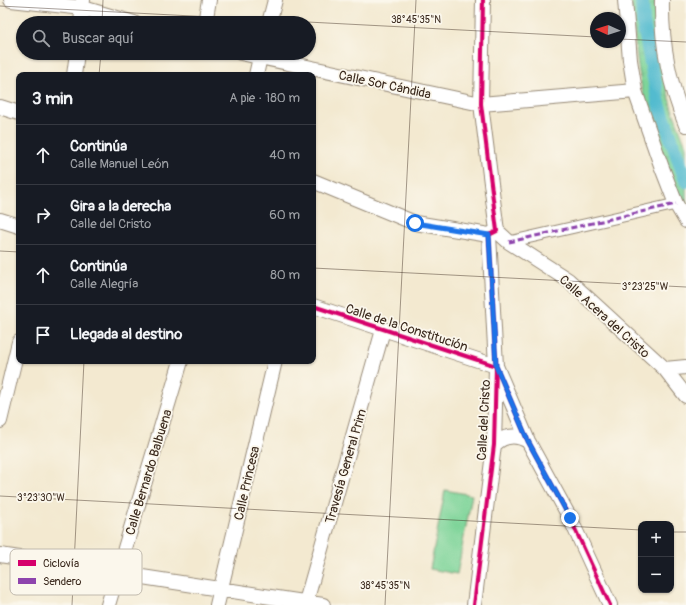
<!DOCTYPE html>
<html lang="es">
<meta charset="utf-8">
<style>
:root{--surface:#171b24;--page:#20242c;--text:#f1f3f6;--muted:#9ea1a6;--line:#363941}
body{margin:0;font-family:Pangolin,sans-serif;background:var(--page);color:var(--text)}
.controls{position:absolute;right:12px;bottom:12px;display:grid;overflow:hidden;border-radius:8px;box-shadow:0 1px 3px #0004}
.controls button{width:36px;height:36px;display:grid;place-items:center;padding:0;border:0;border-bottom:1px solid var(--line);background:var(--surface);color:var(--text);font:20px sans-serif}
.compass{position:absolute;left:590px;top:12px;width:36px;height:36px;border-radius:50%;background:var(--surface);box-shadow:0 1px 3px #0004;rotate:273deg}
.stop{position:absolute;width:12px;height:12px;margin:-9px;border:3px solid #1a73e8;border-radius:50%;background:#fff}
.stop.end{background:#1a73e8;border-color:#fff;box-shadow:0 1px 4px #0008}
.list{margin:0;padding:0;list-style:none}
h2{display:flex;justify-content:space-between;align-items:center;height:52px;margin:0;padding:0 16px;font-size:17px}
h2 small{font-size:13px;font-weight:400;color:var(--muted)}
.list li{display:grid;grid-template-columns:26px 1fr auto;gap:12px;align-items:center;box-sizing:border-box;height:60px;padding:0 16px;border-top:1px solid var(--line)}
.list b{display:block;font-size:15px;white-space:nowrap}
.list p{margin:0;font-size:13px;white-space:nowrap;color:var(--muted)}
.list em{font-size:13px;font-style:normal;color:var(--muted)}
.icon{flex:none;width:22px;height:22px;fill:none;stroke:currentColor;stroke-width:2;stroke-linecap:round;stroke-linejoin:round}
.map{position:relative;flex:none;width:686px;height:605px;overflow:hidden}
.search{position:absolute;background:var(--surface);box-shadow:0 1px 3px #0004;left:16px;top:16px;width:300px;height:44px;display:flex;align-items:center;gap:10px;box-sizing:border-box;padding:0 14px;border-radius:22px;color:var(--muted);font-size:15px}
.panel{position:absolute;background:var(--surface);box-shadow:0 1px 3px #0004;left:16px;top:72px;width:300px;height:292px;border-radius:8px}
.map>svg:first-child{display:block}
.grass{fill:#7ed499;stroke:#5c7f5c}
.park{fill:url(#park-tufts);stroke:#5c7f5c}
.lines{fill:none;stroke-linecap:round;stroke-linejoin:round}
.canal{stroke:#52bbcf;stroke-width:14}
.pedestrian-casing{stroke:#978a77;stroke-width:13}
.minor-casing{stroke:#978a77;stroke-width:16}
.pedestrian{stroke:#fff;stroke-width:11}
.minor{stroke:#fff;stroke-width:14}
.quiet{stroke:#8e44ad;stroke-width:3;stroke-dasharray:6 3;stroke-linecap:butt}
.cycleway-casing{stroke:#fbf7ec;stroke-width:6}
.cycleway{stroke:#d6006c;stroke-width:4}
.route{stroke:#1a73e8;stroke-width:5}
.ticks{fill:none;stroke:#3b2a1e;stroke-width:1;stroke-opacity:0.45}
.labels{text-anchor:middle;stroke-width:3.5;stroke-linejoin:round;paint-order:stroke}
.street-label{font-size:13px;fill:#3b2a1e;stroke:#fbf7ec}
.key{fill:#fbf7ec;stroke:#c1baae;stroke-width:1}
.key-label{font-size:11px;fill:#3b2a1e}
.ticks-label{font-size:10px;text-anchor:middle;fill:#3b2a1e;stroke:#fbf7ec;stroke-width:3.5;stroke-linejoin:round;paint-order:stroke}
</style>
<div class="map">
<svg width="686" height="605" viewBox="0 0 686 605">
<defs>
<pattern id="park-tufts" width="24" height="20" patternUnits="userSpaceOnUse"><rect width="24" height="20" fill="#7ed499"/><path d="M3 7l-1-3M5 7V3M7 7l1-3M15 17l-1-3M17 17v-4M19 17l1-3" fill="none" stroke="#6eb683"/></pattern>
</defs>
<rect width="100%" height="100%" fill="#fbf7ec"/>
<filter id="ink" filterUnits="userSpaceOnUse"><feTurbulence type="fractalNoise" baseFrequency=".025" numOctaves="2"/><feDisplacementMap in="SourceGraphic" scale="8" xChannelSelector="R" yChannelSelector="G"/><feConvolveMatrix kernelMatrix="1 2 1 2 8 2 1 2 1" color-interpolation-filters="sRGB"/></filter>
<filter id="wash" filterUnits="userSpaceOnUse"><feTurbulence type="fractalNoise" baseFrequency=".012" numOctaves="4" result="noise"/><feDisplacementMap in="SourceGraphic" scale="16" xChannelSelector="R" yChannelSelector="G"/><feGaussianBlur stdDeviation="0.9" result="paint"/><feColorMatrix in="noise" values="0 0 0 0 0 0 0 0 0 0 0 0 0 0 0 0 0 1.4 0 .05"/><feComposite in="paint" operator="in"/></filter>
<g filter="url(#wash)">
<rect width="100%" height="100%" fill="#f3e9d0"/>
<path class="grass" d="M445 490 472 495 457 574 430 569Z"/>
<path class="park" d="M631 0H655L659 49 671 106 686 146V211L681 202C667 165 650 127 642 89 636 59 634 30 631 0Z"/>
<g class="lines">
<path class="canal" d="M642 0 643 22 659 104 686 181"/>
</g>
</g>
<g filter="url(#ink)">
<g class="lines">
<g class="pedestrian-casing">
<path id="pedestrian" d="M509 242 676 204"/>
</g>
<g class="minor-casing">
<path id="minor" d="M11 0 83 8 134 23
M625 0 630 60 635 91 662 168 676 204 686 221
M662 0C661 42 670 86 686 125
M81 23 83 0
M205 23 209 0
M269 23 275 0
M241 53 481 104 635 91
M74 75 77 53
M256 75 261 53
M0 107 19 113
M313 181 415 223 489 235
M0 220 19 226
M497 231 509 242 568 280 665 369 686 396
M313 306 496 366 528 441 570 518 610 605
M665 369 686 367
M0 421 19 342
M494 445C504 435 516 434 528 441
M0 555 323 605
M306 602 383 330
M108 605 181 361
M217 605 275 361
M474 605 494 445 496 366 489 235 497 231 481 104 483 0"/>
</g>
<use href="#pedestrian" class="pedestrian"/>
<use href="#minor" class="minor"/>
<path class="quiet" d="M509 242 676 204"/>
<g class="cycleway-casing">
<path id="cycleway" d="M313 306 496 366 528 441 570 518 610 605
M474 605 494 445 496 366 489 235 497 231 481 104 483 0"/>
</g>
<use href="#cycleway" class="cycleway"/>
</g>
</g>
<g class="lines" filter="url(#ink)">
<path class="route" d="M415 223 489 235 496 366 528 441 570 518"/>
</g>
<path class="ticks" d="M0 6 596 37M102 23 103 0M620 39 686 42M99 75 101 53M0 251 19 252M313 268 686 287M0 496 641 530M671 532H686M72 605 84 361M385 605 416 0"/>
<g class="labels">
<g class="street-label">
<text transform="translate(385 84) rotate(12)" y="5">Calle Sor Cándida</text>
<text transform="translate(605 316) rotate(42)" y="5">Calle Acera del Cristo</text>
<text transform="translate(407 327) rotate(18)" y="5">Calle de la Constitución</text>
<text transform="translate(483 420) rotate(-87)" y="5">Calle del Cristo</text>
<text transform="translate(345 466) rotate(-74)" y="5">Travesía General Prim</text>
<text transform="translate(148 472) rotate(-73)" y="5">Calle Bernardo Balbuena</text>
<text transform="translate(246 483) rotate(-77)" y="5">Calle Princesa</text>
</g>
</g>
<rect x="10" y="549" width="132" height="46" rx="6" class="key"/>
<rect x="18" y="560" width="18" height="6" fill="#d6006c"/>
<rect x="18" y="578" width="18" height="6" fill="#8e44ad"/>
<g class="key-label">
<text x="43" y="567">Ciclovía</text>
<text x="43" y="585">Sendero</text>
</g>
<g class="ticks-label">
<text x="416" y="23">38°45'35"N</text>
<text x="645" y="290">3°23'25"W</text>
<text x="41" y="501">3°23'30"W</text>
<text x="385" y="589">38°45'35"N</text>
</g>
</svg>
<div class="controls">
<button>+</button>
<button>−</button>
</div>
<svg class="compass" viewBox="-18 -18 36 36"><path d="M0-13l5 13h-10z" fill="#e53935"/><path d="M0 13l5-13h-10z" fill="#9ea1a6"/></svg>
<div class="stop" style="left:415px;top:223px"></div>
<div class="stop end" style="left:570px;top:518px"></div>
<div class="search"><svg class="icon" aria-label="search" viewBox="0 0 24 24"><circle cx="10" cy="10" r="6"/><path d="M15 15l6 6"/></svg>Buscar aquí</div>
<section class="panel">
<h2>3 min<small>A pie · 180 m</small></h2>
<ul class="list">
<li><svg class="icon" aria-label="ahead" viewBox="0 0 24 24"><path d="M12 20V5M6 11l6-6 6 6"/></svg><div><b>Continúa</b><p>Calle Manuel León</p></div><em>40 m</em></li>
<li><svg class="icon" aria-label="right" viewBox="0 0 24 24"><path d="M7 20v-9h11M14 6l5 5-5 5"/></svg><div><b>Gira a la derecha</b><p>Calle del Cristo</p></div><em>60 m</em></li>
<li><svg class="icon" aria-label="ahead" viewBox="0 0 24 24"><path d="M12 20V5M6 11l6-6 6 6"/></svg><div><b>Continúa</b><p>Calle Alegría</p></div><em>80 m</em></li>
<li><svg class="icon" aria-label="arrive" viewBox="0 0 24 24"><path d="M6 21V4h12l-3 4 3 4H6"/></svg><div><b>Llegada al destino</b></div></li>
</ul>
</section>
</div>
